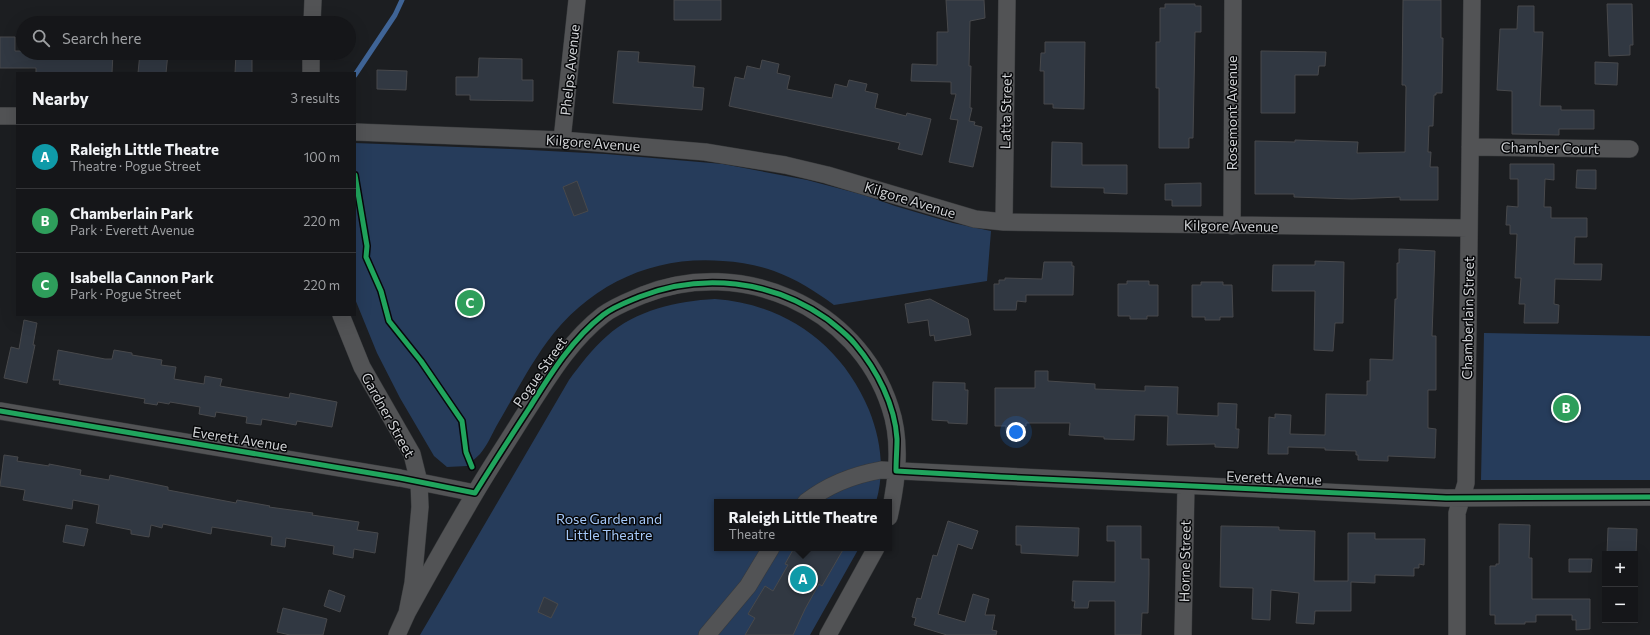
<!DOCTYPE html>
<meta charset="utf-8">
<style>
:root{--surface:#151619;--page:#1e1f22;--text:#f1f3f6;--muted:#9d9fa2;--line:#343538;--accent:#929497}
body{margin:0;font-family:Commissioner,sans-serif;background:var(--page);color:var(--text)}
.controls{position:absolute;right:12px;bottom:12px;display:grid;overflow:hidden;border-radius:0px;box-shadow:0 4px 16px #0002}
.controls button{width:36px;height:36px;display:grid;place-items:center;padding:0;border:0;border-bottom:1px solid var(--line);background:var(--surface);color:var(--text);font:20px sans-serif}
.you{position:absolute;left:1016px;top:432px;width:14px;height:14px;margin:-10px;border:3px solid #fff;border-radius:50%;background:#1a73e8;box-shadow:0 0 0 6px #1a73e833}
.badge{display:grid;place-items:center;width:26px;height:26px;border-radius:50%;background:var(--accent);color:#fff;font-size:13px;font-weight:700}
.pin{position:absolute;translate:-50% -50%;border:2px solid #fff;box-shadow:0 1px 4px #0006}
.popup{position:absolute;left:714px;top:499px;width:178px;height:52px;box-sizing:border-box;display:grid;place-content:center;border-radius:0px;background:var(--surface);filter:drop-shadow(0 1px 3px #0005);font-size:13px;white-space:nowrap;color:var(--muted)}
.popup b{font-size:15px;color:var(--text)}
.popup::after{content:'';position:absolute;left:50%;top:100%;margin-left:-8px;border:8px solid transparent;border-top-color:var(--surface)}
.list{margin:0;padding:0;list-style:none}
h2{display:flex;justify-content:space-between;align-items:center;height:52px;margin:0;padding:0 16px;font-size:17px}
h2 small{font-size:13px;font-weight:400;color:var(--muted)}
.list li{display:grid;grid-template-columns:26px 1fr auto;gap:12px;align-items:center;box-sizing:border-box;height:64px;padding:0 16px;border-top:1px solid var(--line)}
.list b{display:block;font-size:15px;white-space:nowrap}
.list p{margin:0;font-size:13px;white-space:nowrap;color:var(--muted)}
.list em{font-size:13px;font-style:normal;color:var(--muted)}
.icon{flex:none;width:22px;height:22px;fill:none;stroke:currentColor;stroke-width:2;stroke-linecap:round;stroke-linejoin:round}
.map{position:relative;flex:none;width:1650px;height:635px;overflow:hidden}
.search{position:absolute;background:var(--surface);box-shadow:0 4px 16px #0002;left:16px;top:16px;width:340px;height:44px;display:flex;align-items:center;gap:10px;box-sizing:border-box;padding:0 14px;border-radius:22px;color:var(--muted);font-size:15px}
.panel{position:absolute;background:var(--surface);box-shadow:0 4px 16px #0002;left:16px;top:72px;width:340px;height:244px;border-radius:0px}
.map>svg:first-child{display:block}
.green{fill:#263c5b}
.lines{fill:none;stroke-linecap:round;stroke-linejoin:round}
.stream{stroke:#3f6496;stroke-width:5}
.building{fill:#313842;stroke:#48494c}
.minor-casing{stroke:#37393b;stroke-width:18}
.minor{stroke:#525355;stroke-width:17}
.cycleway-casing{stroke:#07080a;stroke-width:8}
.cycleway{stroke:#20a55d;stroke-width:5}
.labels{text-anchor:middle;stroke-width:3;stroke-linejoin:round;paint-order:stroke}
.street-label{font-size:14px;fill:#d1d3d6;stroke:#07080a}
.park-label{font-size:14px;fill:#a5c8f8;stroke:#07080a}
</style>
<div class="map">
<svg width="1650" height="635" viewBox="0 0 1650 635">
<rect width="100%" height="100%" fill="#1c1e21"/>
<path class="green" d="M355 143 511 149 606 154 723 164 807 180 864 195 895 206 953 223 991 231 987 281 834 305C815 291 796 279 774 271 758 265 740 262 723 261 652 255 589 285 547 342 528 368 513 398 497 425 492 434 487 446 480 454 476 458 471 462 467 466L447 467 434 456 400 398 377 353 355 299Z
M715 299C786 304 842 345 869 410 881 440 885 471 876 502H717V548H859L810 635H420L569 380C580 365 592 349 607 336 636 310 677 301 715 299Z
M1484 333 1650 336V480H1481Z"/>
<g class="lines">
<path class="stream" d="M355 75 395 15 402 0"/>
</g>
<path class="building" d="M674 0H721V20H674Z
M946 0H984L985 18 970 21 969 66H971L970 108H972L969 121 975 122 974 125 982 127 973 167 949 162 958 120 950 119 956 94H951V82L911 81 912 64 937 65V32H948Z
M1403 0H1441V38H1443L1442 93H1436V95H1434L1433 126H1429L1428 152H1431L1430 167H1438V200H1400V197L1352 199 1294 197V194H1255V141L1295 142V140L1358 142 1357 153 1405 152 1406 87 1405 85H1402Z
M1165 4H1195V6H1201V32H1195V34L1193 138H1189V148H1159V88H1156V42H1160V8H1165Z
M1607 4H1632L1633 45H1630V55L1609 56Z
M1518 6H1534V32H1543L1540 106H1561V110H1594V129H1559V135L1512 134V91L1497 90 1500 29H1517Z
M0 37H15V51H23V53H113L112 73H36V68H0Z
M1045 42H1085L1084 109 1053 108V104H1044V71H1040L1041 53H1045Z
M618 51 639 52 638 62 695 66 693 87 704 88 702 110 613 103Z
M1261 51 1326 52 1325 66H1319L1318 75H1295V113H1261Z
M140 53H168L166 73H138Z
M236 53H252V73H235Z
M479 58 522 59V80H533V101L470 100V95H456V77H478Z
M762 60 779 64 777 73 790 76 787 89 832 98 835 84 847 87 849 80 867 84 865 91 878 94 875 108 906 116 907 113 931 119 922 155 898 149 900 143 729 106 735 77 744 79 747 66 760 69Z
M1595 62 1618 63 1617 85 1595 84Z
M377 70 407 71 406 90 377 89Z
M1052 142 1082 143V165H1127V194L1104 193V188L1051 187Z
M1510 164H1554V180L1545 179 1544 207H1551V218H1587V237H1575L1574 264H1602L1601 280 1555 279 1554 304 1559 305 1558 323H1524L1525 304H1519L1521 278H1515L1517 234H1510V225H1506L1507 206 1518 207V179H1510Z
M1577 170H1596V189L1576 188Z
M577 181 588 211 574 216 563 187Z
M1201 183V206H1172V200H1165V184Z
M1399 249 1435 251 1432 336H1436V390H1428V428L1436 429 1435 458 1388 456V461L1358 460V455H1356V451L1325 450V448L1288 447V454H1268L1269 417 1275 418V414L1291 415 1290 434 1325 435 1326 394 1367 395V381H1370V359L1393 360 1395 299H1397V263H1399Z
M1315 261 1344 262 1343 323H1335L1333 351 1314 350 1315 291H1272L1273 265H1315Z
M1044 262H1072V266H1074L1073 295H1026V302L1017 301 1016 310H994V284H999V280H1005V278L1042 279Z
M1127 281H1149V285H1158V316H1147V319H1130V316H1118V284H1127Z
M1201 282H1223V285H1232L1233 317H1220V320H1205V317H1192V285H1201Z
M930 299 968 319 971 335 935 341 934 335 930 336 928 320 908 323 905 304Z
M24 320 37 323 33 345H35L27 383 4 378 11 347 19 349Z
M58 350 105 359H112L114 350 132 353V355L162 360 161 365 176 367 174 379 204 384 205 376 222 379 220 386 289 398 290 393 337 402 332 427 297 421 296 425 262 419 261 425 246 423 247 417 216 412 215 417 199 414 200 407 170 402 169 404 158 402 157 405 144 403 145 399 59 384 60 380H53Z
M1035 371H1048V381L1095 384V389L1145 391V386L1178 387 1177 414 1218 416V403L1237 404 1236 429H1239L1238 448 1215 447V444L1167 445 1168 416 1135 415 1134 440 1104 439V437L1069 435 1070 423H1026V426H1023V431H1006V426H995V388H1035Z
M933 382 965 383V390H968L967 424 948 423V421L932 420Z
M4 455 18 457 17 461 49 466V464L81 470 80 475 109 480 110 475 168 487V490L236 503 237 500 270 506 269 507 313 513 312 515 359 522 357 530 378 533 375 553 354 549 353 558 333 554 334 546 286 538 285 547 271 545 272 537 212 527 211 534 163 524 162 528 151 525 149 537 131 534V530L96 523 99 505 73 500 72 509 23 500 25 490 0 486Z
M948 521 978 531 972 549 958 544 938 614 965 622 973 594 989 599 985 615H995L992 630 997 631 996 635H947L914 625 916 618 912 617 917 598 921 599 933 555 937 556Z
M1499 524 1530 525 1529 558H1532V599H1590V629L1576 630V620H1572V615H1536V622H1525V624H1495V615H1490V566H1496V564H1499Z
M66 525 88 529 84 546 63 542Z
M1016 526 1079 528 1078 556 1021 553V545H1016Z
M1107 526H1141V559H1149V575L1148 613H1142L1141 635H1115V601H1089L1088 608H1074L1075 601H1072L1073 581 1115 582V541H1107Z
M1221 526 1279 527V530L1315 531 1314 581H1348V533H1375V539H1425L1424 565 1419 564V568H1414V576L1375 575V583L1351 582V611H1315L1314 624 1296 623 1299 593 1271 590 1270 620 1252 619 1253 588 1220 587Z
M1608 528 1637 529 1636 554H1607Z
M794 548H844L822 586 819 584 805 609 793 635H745L755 618 748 614 765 586 773 591 788 565 785 564Z
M1569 559H1592L1591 572H1569Z
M329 590 345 596 340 612 324 606Z
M544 597 558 604 551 618 538 612Z
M283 608 327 619 323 635H290L277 632Z"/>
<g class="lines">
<g class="minor-casing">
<path id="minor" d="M312 23 313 0
M311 73V53
M0 116H17
M355 132 562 140 705 152 785 165 827 175 975 219 1004 222 1469 228
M562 140 577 0
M1470 147 1630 149
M1004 222 1007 0
M1232 226 1233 0
M341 315 362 367 412 454 419 482 420 507 413 583 407 613 397 635
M0 411 400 478 475 493
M806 502C829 484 853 475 881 470L1446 498 1650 497
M407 613C429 573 451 534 474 495 489 469 506 444 522 418 545 383 568 342 603 315 615 306 629 301 643 295 740 256 857 306 890 407 902 442 897 481 889 517
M707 635 748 586 771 548
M828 635 876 548
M1183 635 1186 486
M1457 635V513L1466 483 1472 0"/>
</g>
<use href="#minor" class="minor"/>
<g class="cycleway-casing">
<path id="cycleway" d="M355 175 367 246 366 257 381 291 389 321 421 361 462 421 466 452 472 467
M0 411 400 478 475 493C493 464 511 436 530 407 550 375 572 339 603 315 613 307 627 302 639 297 701 272 772 280 827 319 837 327 847 334 855 344 877 370 895 405 897 439 897 449 896 460 896 471L1001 477 1446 498 1650 497"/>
</g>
<use href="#cycleway" class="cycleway"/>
</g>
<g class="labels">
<g class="street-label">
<text transform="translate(570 70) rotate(-84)" y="5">Phelps Avenue</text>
<text transform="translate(1006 111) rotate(-89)" y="5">Latta Street</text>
<text transform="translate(1232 113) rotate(-90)" y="5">Rosemont Avenue</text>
<text transform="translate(593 143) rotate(4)" y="5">Kilgore Avenue</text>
<text transform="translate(1550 148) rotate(1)" y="5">Chamber Court</text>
<text transform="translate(910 200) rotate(17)" y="5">Kilgore Avenue</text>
<text transform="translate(1231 226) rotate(1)" y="5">Kilgore Avenue</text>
<text transform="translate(1468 318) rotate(-89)" y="5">Chamberlain Street</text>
<text transform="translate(540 372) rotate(-55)" y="5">Pogue Street</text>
<text transform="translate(388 415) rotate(61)" y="5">Gardner Street</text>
<text transform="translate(240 439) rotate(9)" y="5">Everett Avenue</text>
<text transform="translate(1274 478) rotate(2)" y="5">Everett Avenue</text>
<text transform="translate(1185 561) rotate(-89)" y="5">Horne Street</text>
</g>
<g class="park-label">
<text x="609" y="524">Rose Garden and<tspan x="609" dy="16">Little Theatre</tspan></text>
</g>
</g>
</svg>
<div class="controls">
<button>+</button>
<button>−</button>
</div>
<div class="you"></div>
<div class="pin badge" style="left:803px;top:579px;background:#0f9aa8">A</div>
<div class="popup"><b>Raleigh Little Theatre</b>Theatre</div>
<div class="pin badge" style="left:1566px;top:408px;background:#2e9e5b">B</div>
<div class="pin badge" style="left:470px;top:303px;background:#2e9e5b">C</div>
<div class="search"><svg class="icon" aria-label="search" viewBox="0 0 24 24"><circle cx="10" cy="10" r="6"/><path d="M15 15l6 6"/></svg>Search here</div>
<section class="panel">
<h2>Nearby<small>3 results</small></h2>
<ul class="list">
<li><span class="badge" style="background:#0f9aa8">A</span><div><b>Raleigh Little Theatre</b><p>Theatre · Pogue Street</p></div><em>100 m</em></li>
<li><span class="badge" style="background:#2e9e5b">B</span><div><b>Chamberlain Park</b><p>Park · Everett Avenue</p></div><em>220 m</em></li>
<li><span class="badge" style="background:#2e9e5b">C</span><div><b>Isabella Cannon Park</b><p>Park · Pogue Street</p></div><em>220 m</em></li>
</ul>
</section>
</div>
